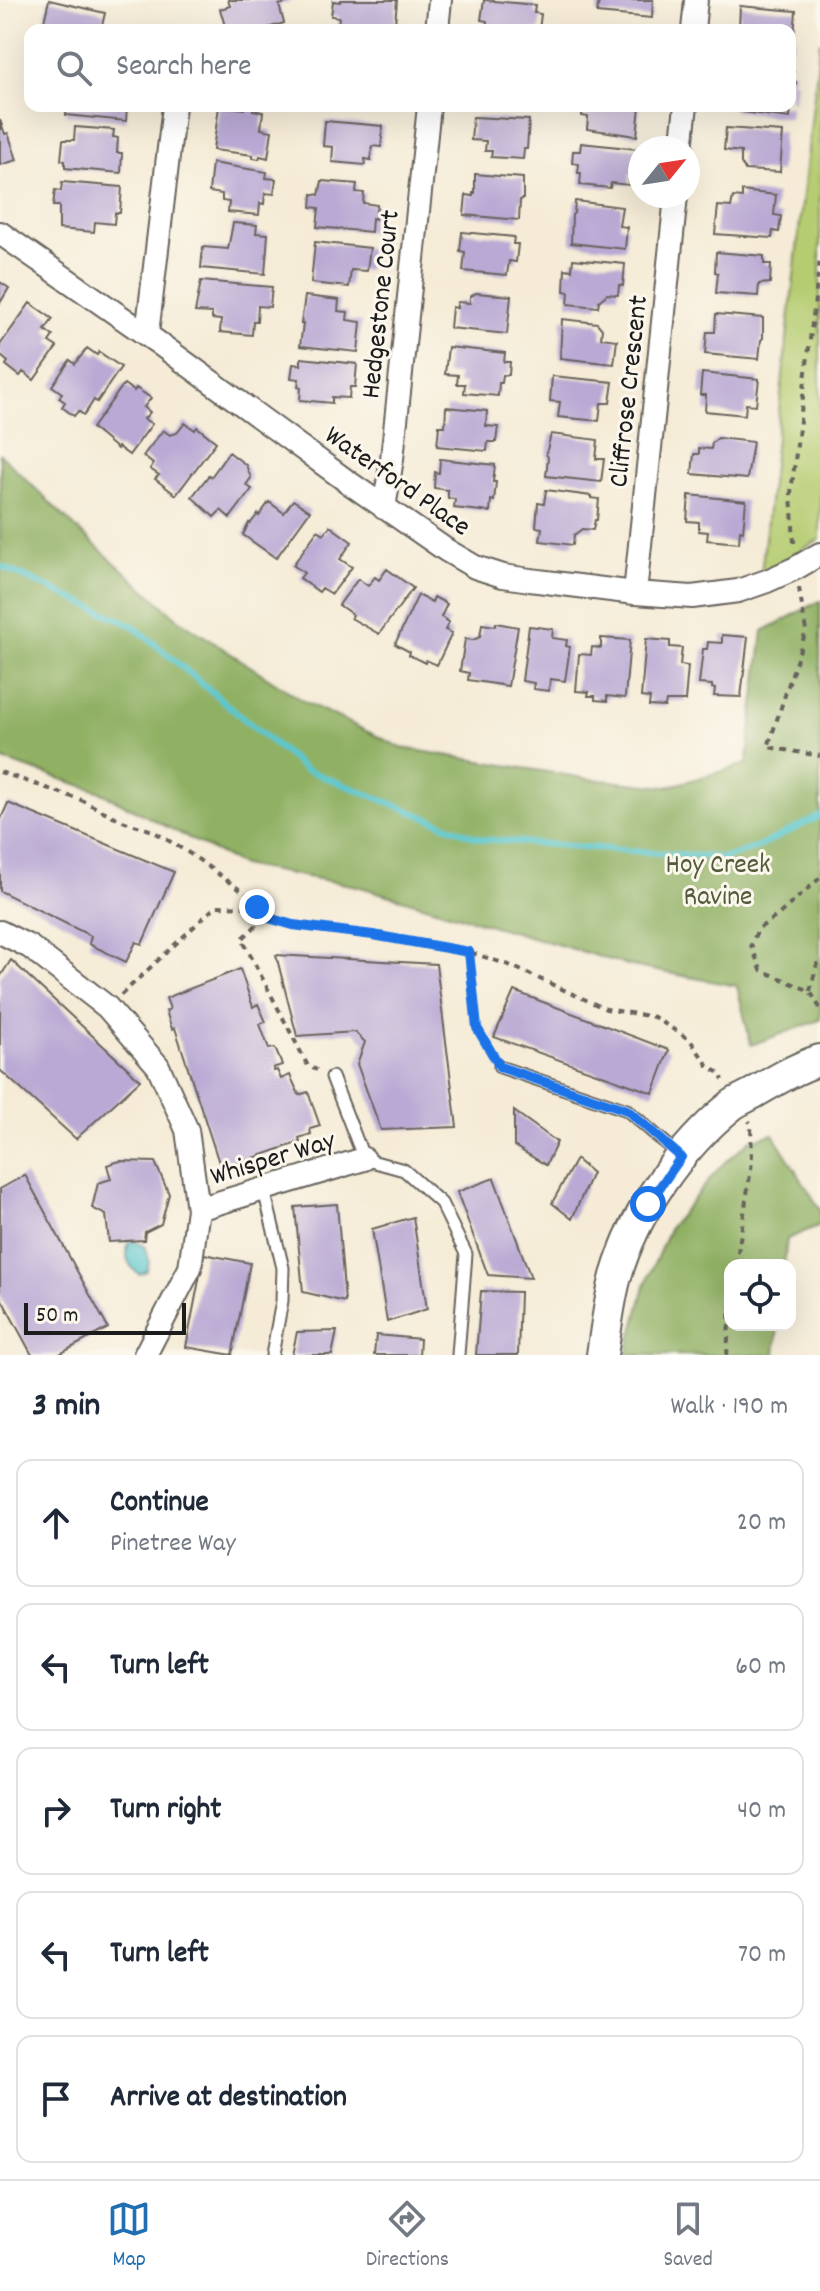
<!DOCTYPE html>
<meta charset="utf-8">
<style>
:root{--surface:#fff;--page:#f6f6f7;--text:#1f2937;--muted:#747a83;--line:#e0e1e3;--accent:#1f6fb2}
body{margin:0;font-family:Dekko,sans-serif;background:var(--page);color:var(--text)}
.controls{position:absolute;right:24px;bottom:24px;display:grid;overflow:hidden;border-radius:16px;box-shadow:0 8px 32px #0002}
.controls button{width:72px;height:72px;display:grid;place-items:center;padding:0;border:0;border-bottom:2px solid var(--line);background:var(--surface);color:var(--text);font:40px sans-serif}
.compass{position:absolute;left:628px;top:136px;width:72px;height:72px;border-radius:50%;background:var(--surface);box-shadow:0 8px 32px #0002;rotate:60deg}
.scale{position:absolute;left:24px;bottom:20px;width:162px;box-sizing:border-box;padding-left:8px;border:4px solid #1c1c1c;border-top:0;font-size:22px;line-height:28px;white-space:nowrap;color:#1c1c1c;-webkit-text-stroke:6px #fbf7ec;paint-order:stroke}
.stop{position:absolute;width:24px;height:24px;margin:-18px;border:6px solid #1a73e8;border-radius:50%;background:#fff}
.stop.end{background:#1a73e8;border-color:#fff;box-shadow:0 2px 8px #0008}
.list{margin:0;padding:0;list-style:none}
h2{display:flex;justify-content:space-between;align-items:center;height:104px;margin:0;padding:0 32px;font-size:34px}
h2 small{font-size:26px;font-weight:400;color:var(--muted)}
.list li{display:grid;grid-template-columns:52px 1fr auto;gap:24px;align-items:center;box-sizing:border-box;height:128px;margin:0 16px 16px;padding:0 16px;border:2px solid var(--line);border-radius:16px}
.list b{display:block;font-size:30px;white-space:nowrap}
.list p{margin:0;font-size:26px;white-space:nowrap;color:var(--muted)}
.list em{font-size:26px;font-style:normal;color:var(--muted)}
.icon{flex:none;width:44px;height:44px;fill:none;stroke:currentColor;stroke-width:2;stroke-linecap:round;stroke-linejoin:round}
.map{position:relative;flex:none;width:820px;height:1355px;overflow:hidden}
.search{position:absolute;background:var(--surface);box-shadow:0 8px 32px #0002;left:24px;right:24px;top:24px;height:88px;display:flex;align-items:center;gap:20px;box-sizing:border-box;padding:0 28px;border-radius:16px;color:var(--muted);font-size:30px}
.sheet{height:824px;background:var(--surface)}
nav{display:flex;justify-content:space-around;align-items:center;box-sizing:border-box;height:112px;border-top:2px solid var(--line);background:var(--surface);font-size:22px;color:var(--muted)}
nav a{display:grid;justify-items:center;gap:4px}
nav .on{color:var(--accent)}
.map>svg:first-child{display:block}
.green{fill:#b5cc71;stroke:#687446;stroke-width:2}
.forest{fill:#90b063;stroke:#566640;stroke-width:2}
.water{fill:#5ac7cf;stroke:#3b7276;stroke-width:2}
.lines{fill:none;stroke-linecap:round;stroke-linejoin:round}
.stream{stroke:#5ac7cf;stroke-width:6}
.building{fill:#b9a9d4}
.lane-casing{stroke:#68645d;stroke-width:15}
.street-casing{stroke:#68645d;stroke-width:26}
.secondary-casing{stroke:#68645d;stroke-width:34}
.path{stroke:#68645d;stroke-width:4;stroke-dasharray:6 6;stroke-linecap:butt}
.lane{stroke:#fff;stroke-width:11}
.street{stroke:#fff;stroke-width:22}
.secondary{stroke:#fff;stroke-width:30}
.route{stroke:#1a73e8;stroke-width:10}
.labels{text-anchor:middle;stroke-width:6;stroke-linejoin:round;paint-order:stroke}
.street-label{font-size:28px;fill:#1c1c1c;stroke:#fbf7ec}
.park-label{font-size:28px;fill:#525a3a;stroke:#fbf7ec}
</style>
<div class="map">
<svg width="820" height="1355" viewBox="0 0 820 1355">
<rect width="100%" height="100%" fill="#fbf7ec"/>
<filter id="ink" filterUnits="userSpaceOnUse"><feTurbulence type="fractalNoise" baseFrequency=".0125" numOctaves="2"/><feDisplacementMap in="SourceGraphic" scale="16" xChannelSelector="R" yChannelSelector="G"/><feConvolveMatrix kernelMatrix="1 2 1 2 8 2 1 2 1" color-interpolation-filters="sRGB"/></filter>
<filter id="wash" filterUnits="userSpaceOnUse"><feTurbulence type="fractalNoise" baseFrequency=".006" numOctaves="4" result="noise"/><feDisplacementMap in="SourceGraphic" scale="32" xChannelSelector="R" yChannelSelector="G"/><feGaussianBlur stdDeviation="1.8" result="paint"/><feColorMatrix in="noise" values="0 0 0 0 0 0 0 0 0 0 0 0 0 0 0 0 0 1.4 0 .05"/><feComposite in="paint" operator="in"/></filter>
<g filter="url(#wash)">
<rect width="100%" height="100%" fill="#f5ebd6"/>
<path class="green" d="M820 41V539L761 574Z"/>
<path class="forest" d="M0 454 77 529 178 619 305 702 402 748 590 779 667 787 747 764 763 631 820 601V1020L751 1045 737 986 631 966 357 886 241 865 98 791 0 759Z
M773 1134 820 1209V1225L787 1239 784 1265H730V1325H778L775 1355H627L645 1285 670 1227 721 1166 751 1140Z"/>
<path class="water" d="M129 1240 144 1246 149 1261 147 1271 139 1274C126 1264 125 1256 129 1240Z"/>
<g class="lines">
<path class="stream" d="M0 566 132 625 304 769 481 839 725 858 758 847 820 816"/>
</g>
<g id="blocks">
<path class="building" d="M49 0 105 13 101 30H42Z
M228 0H293V1L279 5 284 23 261 30H230L228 25 225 26 220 9 230 6Z
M341 0H397L395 24H391L390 30H342V26H338L339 17 331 16 333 1 340 2Z
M484 0 535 5 534 13 541 14 539 30H486L487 21 481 20Z
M599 0H653L652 18 597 13Z
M740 6 796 11 793 47 790 46V30H744L739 28Z
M790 70 794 71 793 82H796L794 101 790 100Z
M67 106H127L126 121 66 115Z
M219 106 245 109V106H254L253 110 263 112 261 129 272 131 268 158 260 156 259 159 253 158V155L213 150Z
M583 106H640L637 136 587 129 588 117 582 116Z
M735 106H791L790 118 734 111Z
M473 117 529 120 527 149H524L523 159 491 157 492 151H485L486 141 471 140Z
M0 120 5 134 8 133 17 160 0 165Z
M325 121 383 126 381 147 372 146 371 160 365 159V165L332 162 333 147 323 146Z
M75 127 114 130 113 137 118 138 117 153H122L121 173 65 168V161L61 160 63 140H74Z
M726 128 783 132 780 172 745 170 741 163V152L724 150Z
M581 143 637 149 634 174 630 173 629 185 611 183 610 188 580 185 581 173H578L579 164 572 163 573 151H580Z
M212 163 267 172 266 178 276 179 274 194 265 193 264 204 260 203 259 215 228 212 229 202 222 201V194L209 192Z
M475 174 523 178V199L520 200 519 220 464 215 466 195 473 196V193H475Z
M322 181 357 184 356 192 364 193 363 203 377 205 375 219 372 218 371 232 317 227 319 208 311 207 312 194 319 195Z
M62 182 122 187 120 213H115L114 224 95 222 94 232 59 229V206H53L55 190 61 191Z
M742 191 776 195 774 215 781 216 779 232 773 231 772 238 715 234 718 206 731 207 733 197 742 198Z
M575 201 622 207 619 226 627 227 625 249 571 243 572 215 574 213Z
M233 223 257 225 256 233 268 234 265 274 201 268 203 247 228 249Z
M462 232 514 237 513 244H518L516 262 509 261 507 275 463 271 465 252 460 251Z
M315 242 370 248 367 271 351 270 349 287 311 283Z
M716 252 764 256V264H771L770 283 759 284 758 296 716 293 718 273 715 272Z
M573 259 625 264 623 286 619 285 618 295 607 294 599 301 598 307 568 304 569 292 564 291 565 269 572 270Z
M201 281 272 287 270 307 258 306 257 321H253L252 335 220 332 221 320 212 319V313L195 312Z
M0 282 9 288 0 303Z
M476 293 511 296 507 334 450 328 452 307 457 308V302L470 303V297Z
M305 296 339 300 338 311 348 312 347 320 361 322 358 352 300 346 303 324H301Z
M30 303 53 319 45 330 53 336 49 342 57 347 34 380 23 372 20 376 6 365 8 362 0 355V345Z
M716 314 763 318V338L761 340 759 359 705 354 707 332H715Z
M562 319 597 323 602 329 601 338 617 340 614 364 560 358Z
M448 347 505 353 504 362H510L509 375H503L502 383H499L498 396 464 393 465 384H457L458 375 445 374Z
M87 348 97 355 99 352 121 367 97 402 94 400 84 415 78 411 74 416 62 407 65 402 59 398 62 393 52 386 70 360 75 364Z
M301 358 357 364 355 387H350L349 398 332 397V403L300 400 301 388 298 387 299 379 291 378 293 364 301 365Z
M702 373 759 379 756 405 746 404 745 415 705 411 706 395H700Z
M552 376 613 382 610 403H601L599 421 558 417 560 402 550 401Z
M124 384 134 391 136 388 151 398 144 407 150 412 144 419 152 424 129 455 118 447 117 449 92 428Z
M446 407 487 411 486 426 498 427 496 442H488L487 451 437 446 439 426H445Z
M185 423 195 430 197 427 216 442 176 495 155 479 159 475 150 469 153 464 143 456 163 430 170 435 177 433Z
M551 434 598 440 596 459H604L601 482 546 476 548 457 546 454Z
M718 438 753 442 747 479 692 474 694 454H699V448L711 449 712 443Z
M229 452 246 465 251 478 246 485 252 489 230 518 221 510 214 517 192 497 209 475 211 477Z
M440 459 495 465 493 482H496L494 501 491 500 490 512 454 508 455 499 448 498V490L434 488 435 472 439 473Z
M546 490 591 496V498L599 499 597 520H595L593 530 582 529 574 535 573 545 540 541 542 528 536 527 538 503 544 504Z
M689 495 746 501 743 531 740 530 739 543 707 540 708 532 699 531V522L687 521Z
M293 500 310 511 276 558 243 535 249 523 250 524 258 514 259 516 269 502 284 513Z
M330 526 352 542 340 559 352 567 332 594 322 588 319 592 300 578 304 573 293 565 318 530 324 534Z
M387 569 413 588 379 634 351 618 353 615 339 605 358 579 368 586 375 577 379 580Z
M418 595 432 602 434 597 447 604 441 617 449 622 445 630 452 633 437 665 426 660 425 663 409 655 410 652 395 644Z
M496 623 518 627 508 686 468 680 469 673 460 671 465 639 473 640 480 637 482 624 495 626Z
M529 626 553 629 552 638 567 640 566 646 570 647 565 681 550 679 549 691 533 689 534 683 522 681Z
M722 635 748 637 741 697 714 696 715 689 712 688V685L699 684 703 649H707L708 642 722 643Z
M601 638 630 640 625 698 607 696V701L595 700V696H588L589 692 576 691 579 654 591 655 592 647 601 648Z
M646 639 670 641V647L682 648 680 665 688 666 685 701H666L665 707 649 706 650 698 641 697Z
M8 803 174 872 142 944 136 942 126 962 89 944 91 936 0 891V821Z
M276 955 436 964 457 1127 381 1130 357 1064 365 1042 355 1032 297 1036Z
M11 960 140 1080 76 1139 0 1070V977Z
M240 969 253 1007 258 1004 266 1022 260 1024 269 1049 275 1048 282 1065 273 1068 274 1071 277 1070 281 1079 290 1075 299 1095 308 1092 320 1126 310 1129 311 1134 299 1138 300 1142 221 1169 175 1028 172 1029 166 1011 170 1009 166 998Z
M514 991 669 1050 653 1093 494 1037Z
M514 1111 557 1142 546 1165 514 1146Z
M576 1159 592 1173 572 1219 552 1203Z
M120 1161 155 1162 169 1194 161 1224 145 1232 144 1240 109 1242 106 1215 92 1208 98 1183 111 1179 107 1165Z
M25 1175 108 1328 58 1355H32L0 1296V1189Z
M494 1178 531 1278 488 1275 457 1192Z
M337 1204 345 1302 303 1292 295 1207Z
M413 1217 427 1309 387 1322 372 1229Z
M204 1254 250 1263 232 1355 186 1347Z
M481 1291 520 1292 518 1355H476Z
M337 1331 332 1355H292L297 1332Z
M376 1335 420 1339 419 1355H374Z"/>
</g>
</g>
<g filter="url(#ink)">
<use href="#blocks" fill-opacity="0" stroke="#68645d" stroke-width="2"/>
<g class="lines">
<g class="lane-casing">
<path id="lane" d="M500 1067 627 1110 679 1155
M332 1077 364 1159 404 1170 441 1203 466 1254 458 1355
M264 1190 283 1268 282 1301 272 1355"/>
</g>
<g class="street-casing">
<path id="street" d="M437 30 440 0
M693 30 696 0
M681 148 686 106
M0 233 157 342 348 482 446 550 475 567 503 576 530 580 635 593 692 597 738 591 767 581 796 568 820 554
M147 334 174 106
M384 508 392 459 429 106
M635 593 676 196
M0 932 30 947 107 1007 158 1066 187 1130 198 1209 190 1268 145 1355
M198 1209 364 1159"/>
</g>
<g class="secondary-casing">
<path id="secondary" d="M602 1355C606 1329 609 1302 616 1276 635 1211 680 1147 732 1105 739 1100 747 1097 754 1093 776 1080 796 1068 820 1060"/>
</g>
<path class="path" d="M794 543 791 493 820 259
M799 588 806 631 768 747 820 756
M0 772 81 800 125 822 153 831 192 855 250 897 265 917 293 925 373 935 469 952 509 965 606 1009 654 1017 690 1040 709 1067 720 1073 723 1080
M820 878 777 916 758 929 751 945 761 970 810 991 820 1008
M265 917 242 939 308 1066 317 1070
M469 952 477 1028 492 1054
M810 991 817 964 820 962
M121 995 216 906 257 907
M736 1265 752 1162 751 1124 749 1121
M727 1355 730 1305"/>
<use href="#lane" class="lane"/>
<use href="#street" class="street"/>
<use href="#secondary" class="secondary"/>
</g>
</g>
<g class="lines" filter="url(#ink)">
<path class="route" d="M257 907 265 917 293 925 373 935 469 952 477 1028 500 1067 627 1110 681 1157 648 1204"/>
</g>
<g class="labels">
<g class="street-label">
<text transform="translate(378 304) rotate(-84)" y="10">Hedgestone Court</text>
<text transform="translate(626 391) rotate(-84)" y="10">Cliffrose Crescent</text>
<text transform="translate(399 479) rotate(35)" y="10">Waterford Place</text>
<text transform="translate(272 1156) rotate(-17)" y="10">Whisper Way</text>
</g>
<g class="park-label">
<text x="718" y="872">Hoy Creek<tspan x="718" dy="32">Ravine</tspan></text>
</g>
</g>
</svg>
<div class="controls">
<button><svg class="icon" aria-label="locate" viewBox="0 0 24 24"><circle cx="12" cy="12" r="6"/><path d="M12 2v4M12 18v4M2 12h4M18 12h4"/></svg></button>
</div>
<svg class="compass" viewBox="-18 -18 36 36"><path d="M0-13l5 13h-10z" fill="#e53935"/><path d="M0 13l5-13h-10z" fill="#747a83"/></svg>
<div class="scale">50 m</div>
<div class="stop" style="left:648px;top:1204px"></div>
<div class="stop end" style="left:257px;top:907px"></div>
<div class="search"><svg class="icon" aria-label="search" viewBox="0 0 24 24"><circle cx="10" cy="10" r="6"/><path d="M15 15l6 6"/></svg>Search here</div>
</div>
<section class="sheet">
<h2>3 min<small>Walk · 190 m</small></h2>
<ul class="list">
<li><svg class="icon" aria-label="ahead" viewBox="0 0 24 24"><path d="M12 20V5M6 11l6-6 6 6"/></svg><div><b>Continue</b><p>Pinetree Way</p></div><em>20 m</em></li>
<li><svg class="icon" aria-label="left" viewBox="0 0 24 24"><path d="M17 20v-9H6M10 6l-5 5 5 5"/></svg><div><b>Turn left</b></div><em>60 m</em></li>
<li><svg class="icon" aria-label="right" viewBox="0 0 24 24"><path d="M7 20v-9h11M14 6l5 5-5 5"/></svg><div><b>Turn right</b></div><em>40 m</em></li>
<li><svg class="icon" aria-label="left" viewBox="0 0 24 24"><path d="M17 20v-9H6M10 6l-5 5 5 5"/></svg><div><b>Turn left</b></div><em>70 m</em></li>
<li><svg class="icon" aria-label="arrive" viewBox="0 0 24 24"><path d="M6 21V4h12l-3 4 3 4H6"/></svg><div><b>Arrive at destination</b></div></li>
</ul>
</section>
<nav>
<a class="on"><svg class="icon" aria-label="map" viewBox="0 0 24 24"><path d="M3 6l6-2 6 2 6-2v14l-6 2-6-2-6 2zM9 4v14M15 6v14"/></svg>Map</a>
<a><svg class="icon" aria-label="directions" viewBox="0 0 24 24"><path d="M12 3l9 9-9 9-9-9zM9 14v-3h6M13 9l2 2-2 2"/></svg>Directions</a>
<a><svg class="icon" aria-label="saved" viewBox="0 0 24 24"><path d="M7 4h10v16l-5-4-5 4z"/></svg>Saved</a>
</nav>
